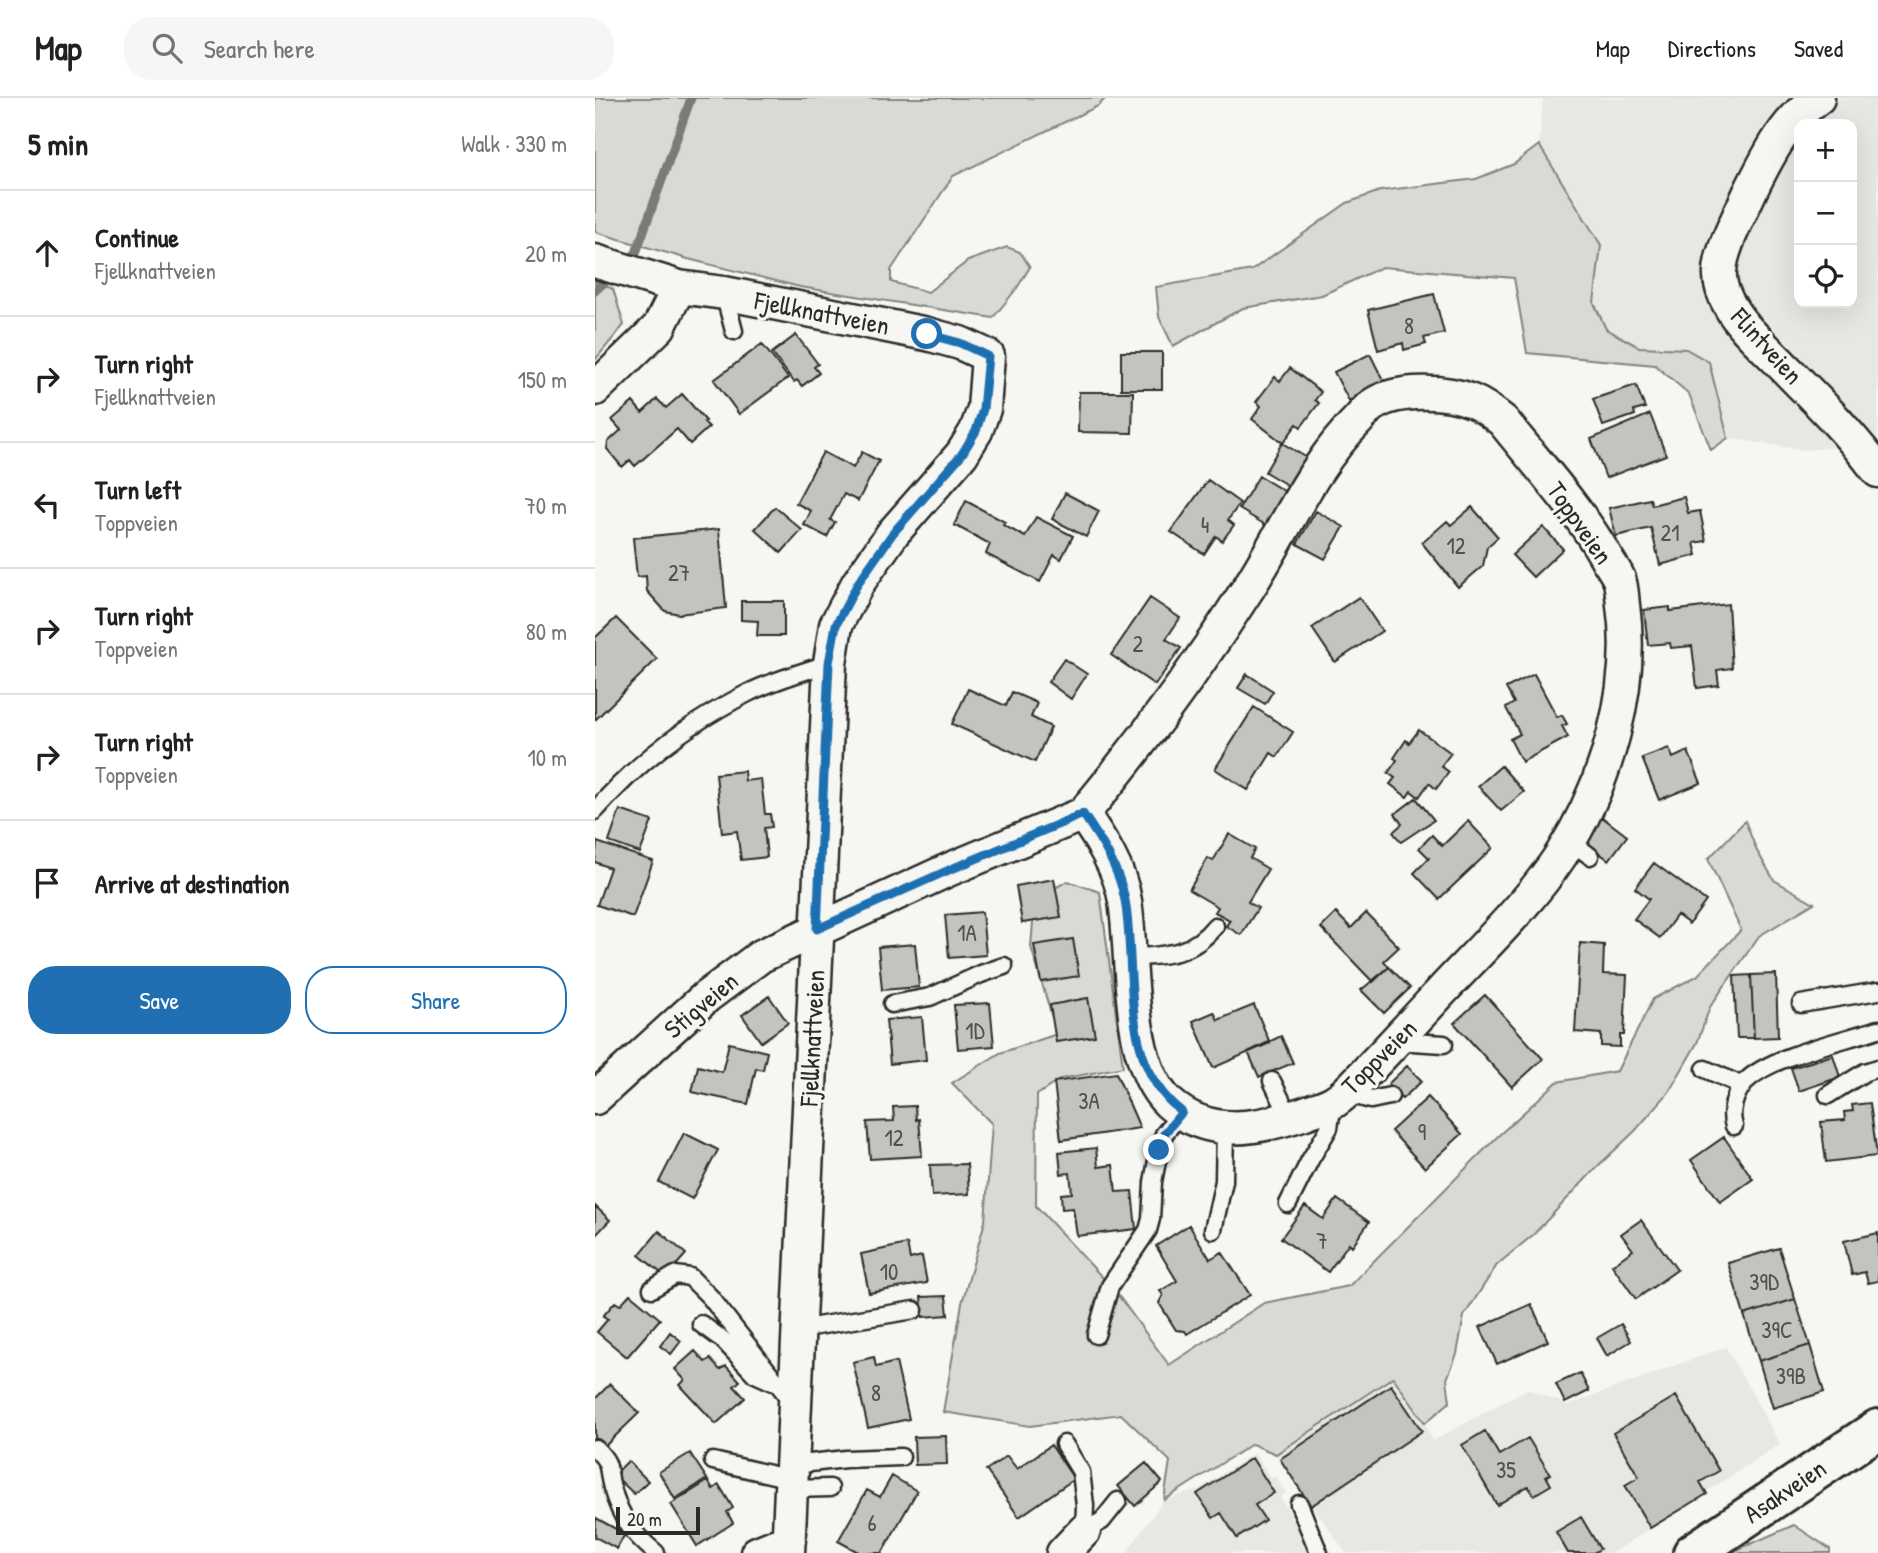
<!DOCTYPE html>
<meta charset="utf-8">
<style>
:root{--surface:#fff;--page:#f6f6f6;--text:#202124;--muted:#757577;--line:#e0e0e0;--accent:#1f6fb2}
body{margin:0;font-family:"Patrick Hand",sans-serif;background:var(--page);color:var(--text)}
.controls{position:absolute;right:21px;top:21px;display:grid;overflow:hidden;border-radius:14px;box-shadow:0 7px 28px #0002}
.controls button{width:63px;height:63px;display:grid;place-items:center;padding:0;border:0;border-bottom:2px solid var(--line);background:var(--surface);color:var(--text);font:35px sans-serif}
.scale{position:absolute;left:21px;bottom:18px;width:84px;box-sizing:border-box;padding-left:7px;border:4px solid #2b2b2b;border-top:0;font-size:19px;line-height:24px;white-space:nowrap;color:#2b2b2b;-webkit-text-stroke:5px #f6f6f2;paint-order:stroke}
.stop{position:absolute;width:21px;height:21px;margin:-16px;border:5px solid #1f6fb2;border-radius:50%;background:#fff}
.stop.end{background:#1f6fb2;border-color:#fff;box-shadow:0 2px 7px #0008}
.list{margin:0;padding:0;list-style:none}
h2{display:flex;justify-content:space-between;align-items:center;height:91px;margin:0;padding:0 28px;font-size:30px}
h2 small{font-size:23px;font-weight:400;color:var(--muted)}
.list li{display:grid;grid-template-columns:46px 1fr auto;gap:21px;align-items:center;box-sizing:border-box;height:126px;padding:0 28px;border-top:2px solid var(--line)}
.list b{display:block;font-size:26px;white-space:nowrap}
.list p{margin:0;font-size:23px;white-space:nowrap;color:var(--muted)}
.list em{font-size:23px;font-style:normal;color:var(--muted)}
.actions{display:flex;gap:14px;padding:21px 28px}
.actions a{flex:1;padding:16px 0;border:2px solid var(--accent);border-radius:28px;text-align:center;font-size:24px;color:var(--accent)}
.actions .main{background:var(--accent);color:#fff}
.icon{flex:none;width:38px;height:38px;fill:none;stroke:currentColor;stroke-width:2;stroke-linecap:round;stroke-linejoin:round}
.map{position:relative;flex:none;width:1283px;height:1455px;overflow:hidden}
header{display:flex;align-items:center;gap:42px;box-sizing:border-box;height:98px;padding:0 35px;background:var(--surface);border-bottom:2px solid var(--line)}
header strong{font-size:33px}
nav{display:flex;gap:38px;margin-inline-start:auto;font-size:24px}
.search{width:490px;height:63px;background:var(--page);display:flex;align-items:center;gap:18px;box-sizing:border-box;padding:0 24px;border-radius:28px;color:var(--muted);font-size:26px}
main{display:flex}
aside{flex:1;background:var(--surface)}
.map>svg:first-child{display:block}
.built{fill:#e7e7e3;fill-rule:evenodd}
.green{fill:#d9d9d5;stroke:#828280;stroke-width:2}
.lines{fill:none;stroke-linecap:round;stroke-linejoin:round}
.stream{stroke:#7a7a78;stroke-width:9}
.building{fill:#c3c3c0;stroke:#2b2b2b;stroke-width:2}
.lane-casing{stroke:#2b2b2b;stroke-width:21}
.street-casing{stroke:#2b2b2b;stroke-width:37}
.secondary-casing{stroke:#2b2b2b;stroke-width:44}
.lane{stroke:#f6f6f2;stroke-width:16}
.street{stroke:#f6f6f2;stroke-width:32}
.secondary{stroke:#f6f6f2;stroke-width:38}
.route{stroke:#1f6fb2;stroke-width:9}
.labels{text-anchor:middle;stroke-width:6;stroke-linejoin:round;paint-order:stroke}
.number-label{font-size:23px;fill:#515150}
.street-label{font-size:26px;fill:#2b2b2b;stroke:#f6f6f2}
</style>
<header>
<strong>Map</strong>
<div class="search"><svg class="icon" aria-label="search" viewBox="0 0 24 24"><circle cx="10" cy="10" r="6"/><path d="M15 15l6 6"/></svg>Search here</div>
<nav><a>Map</a><a>Directions</a><a>Saved</a></nav>
</header>
<main>
<aside>
<h2>5 min<small>Walk · 330 m</small></h2>
<ul class="list">
<li><svg class="icon" aria-label="ahead" viewBox="0 0 24 24"><path d="M12 20V5M6 11l6-6 6 6"/></svg><div><b>Continue</b><p>Fjellknattveien</p></div><em>20 m</em></li>
<li><svg class="icon" aria-label="right" viewBox="0 0 24 24"><path d="M7 20v-9h11M14 6l5 5-5 5"/></svg><div><b>Turn right</b><p>Fjellknattveien</p></div><em>150 m</em></li>
<li><svg class="icon" aria-label="left" viewBox="0 0 24 24"><path d="M17 20v-9H6M10 6l-5 5 5 5"/></svg><div><b>Turn left</b><p>Toppveien</p></div><em>70 m</em></li>
<li><svg class="icon" aria-label="right" viewBox="0 0 24 24"><path d="M7 20v-9h11M14 6l5 5-5 5"/></svg><div><b>Turn right</b><p>Toppveien</p></div><em>80 m</em></li>
<li><svg class="icon" aria-label="right" viewBox="0 0 24 24"><path d="M7 20v-9h11M14 6l5 5-5 5"/></svg><div><b>Turn right</b><p>Toppveien</p></div><em>10 m</em></li>
<li><svg class="icon" aria-label="arrive" viewBox="0 0 24 24"><path d="M6 21V4h12l-3 4 3 4H6"/></svg><div><b>Arrive at destination</b></div></li>
</ul>
<div class="actions"><a class="main">Save</a><a>Share</a></div>
</aside>
<div class="map">
<svg width="1283" height="1455" viewBox="0 0 1283 1455">
<rect width="100%" height="100%" fill="#f6f6f2"/>
<filter id="ink" filterUnits="userSpaceOnUse"><feTurbulence type="fractalNoise" baseFrequency=".0143" numOctaves="2"/><feDisplacementMap in="SourceGraphic" scale="14" xChannelSelector="R" yChannelSelector="G"/><feConvolveMatrix kernelMatrix="1 2 1 2 8 2 1 2 1" color-interpolation-filters="sRGB"/></filter>
<g filter="url(#ink)">
<path class="built" d="M948 0H1283V345L1210 352 1133 340 1114 264 1091 251 1044 249 1011 231 999 205 1006 147 944 47ZM1204 26H1257V205H1204Z
M1131 1249 1185 1346 1017 1455H751L681 1356 798 1279 830 1325 838 1343 932 1291 973 1307Z
M659 1355 676 1380 680 1378 691 1395 685 1399 714 1446 713 1455H531L569 1402 603 1392Z"/>
<path class="green" d="M0 0H511L503 8 358 78 296 172V184L333 194 373 163 412 149 425 154 435 169 422 190 398 220 205 189 93 161 0 134Z
M944 47 1006 147 999 205 1011 231 1044 249 1091 251 1114 264 1133 340 1116 352 1094 296 1060 267 932 255 919 180 787 169 727 197 648 210 578 248 564 219 561 189 657 172 752 105 785 93 881 81 919 66Z
M0 183 18 191 29 227 0 262Z
M1150 723 1162 753 1179 782 1219 805 1164 838 1115 909 1102 945 1074 994 1040 1033 1002 1069 939 1136 902 1167 869 1218 862 1256 852 1281 855 1304 830 1325 798 1279 681 1356 657 1346 569 1402 575 1363 526 1316 435 1328 348 1314 367 1205 390 1123 397 1026 357 985 405 955 462 936 436 849 440 800 473 783 505 794 528 969 466 981 442 997 441 1108 520 1193 574 1267 669 1205 754 1188 903 1038 962 984 1022 973 1058 901 1102 878 1146 832 1113 761Z
M1199 1427 1235 1451V1455H1135Z"/>
<g class="lines">
<path class="stream" d="M29 166 41 155 96 0
M0 193 19 175"/>
</g>
<path class="building" d="M839 196 849 235 829 240 831 246 809 252 808 245 783 252 773 212Z
M201 237 223 266 219 269 224 275 207 288 202 282 199 284 177 255Z
M167 246 193 280 144 316 119 282Z
M526 254H567V291H526Z
M775 256 789 284 754 303 739 274Z
M695 270 726 294 720 302 724 305 706 329 702 326 688 345 657 321 666 308 661 304 680 279 685 283Z
M1041 287 1050 310 1039 313 1040 317 1008 328 998 301Z
M484 294H538L537 335 483 334Z
M87 296 111 323 109 324 114 329 95 346 82 331 40 368 35 362 27 369 12 351 13 344 26 332 17 322 38 304 47 315 62 301 71 310Z
M1055 316 1071 357 1011 380 996 341Z
M687 345 714 361 697 390 670 374Z
M228 354 258 370 267 354 284 363 263 403 249 396 235 422 240 424 232 439 209 427 216 413 201 405Z
M664 378 694 396 674 429 644 411Z
M613 382 645 405 633 422 639 427 627 443 621 438 609 456 576 434Z
M470 395 504 413 491 439 457 421Z
M1089 399 1093 415 1105 413 1111 443 1099 445 1102 457 1065 467 1056 430 1021 438 1014 410 1055 401 1057 407Z
M371 403 410 424 408 427 430 439 441 419 478 438 466 461 459 457 445 484 391 456 395 446 359 427Z
M180 409 207 432 186 455 160 431Z
M877 409 903 439 892 449 888 468 863 489 827 445 852 423 856 427Z
M721 413 749 429 730 461 702 446Z
M948 429 968 451 938 479 917 457Z
M124 431 131 510 84 516 70 513 52 493 51 478 42 479 38 440Z
M764 499 787 533 740 564 717 530Z
M555 500 585 520 571 541 586 550 560 587 516 557Z
M146 503H189V538H162L163 523 146 522Z
M1133 506 1137 570 1122 572 1124 587 1102 590 1097 548 1076 550 1075 545 1053 547 1049 512 1075 509V513Z
M21 520 62 561 0 622V540Z
M469 561 492 576 476 601 453 584Z
M652 576 678 593 670 606 643 590Z
M939 576 962 619 967 617 972 626 967 628 973 639 927 664 915 641 925 636 911 610 919 605 911 590Z
M373 591 411 608 417 594 442 605 436 619 456 629 440 664 357 626Z
M659 609 698 634 682 659 676 655 653 692 620 671Z
M824 632 856 655 846 668 854 674 841 691 834 685 824 699 816 693 812 699 795 686 800 680 793 675 802 662 799 660 811 642 814 645Z
M1074 650 1078 660 1093 653 1106 685 1064 702 1047 660Z
M906 668 929 694 906 713 883 688Z
M149 673 150 683 166 681 170 716H175L177 729 169 730 172 759 146 762 142 733 127 735 121 676Z
M821 700 839 722 806 744 798 734 807 726 800 716Z
M25 712 57 723 45 755 14 744Z
M1007 719 1032 738 1014 762 989 744Z
M873 723 898 750 844 801 819 775 834 760 824 750 837 737 847 748Z
M634 736 660 751 655 760 673 771 653 804 663 810 646 837 631 828 635 822 620 814 623 809 594 792 613 760 618 763Z
M2 744 58 763 38 819 2 807 15 770 0 764Z
M1059 765 1111 803 1094 826 1082 817 1065 840 1039 821 1054 801 1040 790Z
M459 781 466 819 427 825 421 788Z
M387 814 391 857 354 860 350 817Z
M741 815 756 830 771 815 804 849 789 863 794 869 778 884 726 830Z
M478 841 484 878 446 884 439 847Z
M985 845 1009 847 1008 876 1032 877 1029 937H1025V949L1006 948V936L980 934Z
M320 846 324 889 287 892 283 849Z
M794 869 815 890 789 915 766 892Z
M1181 876 1183 939 1159 940 1156 877Z
M1156 877 1159 940H1142L1139 878Z
M890 897 948 961 917 989 859 925Z
M174 898 193 925 166 944 147 917Z
M493 900 500 938 461 944 455 907Z
M395 905 399 948 363 951 359 907Z
M659 907 675 945 618 970 598 923 619 914 623 922Z
M327 919 331 962 295 966 291 922Z
M686 938 698 965 664 979 653 954Z
M134 945 172 954 168 972 161 970 153 1006 97 994 103 968 127 974Z
M1238 957 1245 979 1204 993 1196 970Z
M812 968 827 983 807 1001 793 986Z
M521 975 545 1030 466 1042 459 984Z
M833 999 867 1036 830 1070 796 1033Z
M1275 1005 1282 1058 1231 1064 1226 1024 1250 1022 1249 1014 1258 1013 1257 1007Z
M320 1008 321 1022 324 1021 327 1058 275 1061 272 1024 299 1023 298 1009Z
M89 1035 123 1052 97 1101 64 1084Z
M1129 1039 1158 1081 1125 1104 1096 1062Z
M501 1050 503 1069 518 1067 521 1094 537 1093 541 1131 482 1138 478 1110 467 1111 466 1096 477 1095 475 1075 466 1076 464 1054Z
M372 1066 374 1096 337 1098 335 1067Z
M742 1101 774 1124 757 1148 754 1145 733 1174 686 1140 710 1108 728 1121Z
M0 1108 15 1122 0 1138Z
M1046 1122 1082 1172 1041 1201 1017 1167 1038 1152 1026 1136Z
M594 1127 615 1161 627 1154 655 1197 592 1236 590 1233 581 1232 564 1205 568 1197 565 1193 582 1183 561 1148Z
M64 1133 91 1156 71 1179 44 1157Z
M1283 1135V1183L1273 1185 1270 1174 1257 1177 1249 1143Z
M312 1146 315 1161 327 1158 332 1185 274 1195 266 1156Z
M1184 1150 1200 1201 1149 1217 1133 1165Z
M35 1196 65 1221 32 1259 2 1234 13 1221 8 1218 20 1204 25 1207Z
M351 1198 353 1217 328 1219 326 1199Z
M1200 1201 1215 1247 1164 1263 1149 1217Z
M936 1206 953 1243 902 1266 885 1229Z
M1026 1226 1036 1243 1012 1258 1002 1240Z
M75 1234 86 1243 76 1256 65 1248Z
M1215 1247 1229 1294 1178 1310 1164 1263Z
M100 1253 110 1264 115 1261 125 1272 131 1268 145 1283 139 1288 150 1300 121 1326 85 1287 90 1282 80 1271Z
M279 1259 281 1269 301 1264 314 1321 273 1330 258 1264Z
M985 1275 994 1293 970 1305 961 1286Z
M15 1286 44 1315 9 1349 0 1340V1301Z
M796 1287 827 1333 716 1408 685 1361Z
M1081 1298 1124 1373 1105 1384 1112 1396 1055 1430 1030 1387 1044 1379 1018 1335Z
M890 1333 904 1357 933 1340 955 1376 951 1378 956 1387 939 1397 933 1388 902 1407 867 1347Z
M351 1338 352 1366 320 1367 319 1339Z
M456 1347 479 1381 424 1419 391 1372 412 1358 422 1371Z
M95 1355 112 1381 80 1401 64 1374Z
M657 1360 679 1395 660 1407 670 1422 642 1440 626 1415 618 1420 602 1396Z
M33 1363 53 1383 39 1396 19 1377Z
M551 1365 567 1384 540 1408 523 1388Z
M297 1378 322 1393 287 1455H265L243 1443 272 1392 285 1399Z
M113 1383 118 1391 124 1387 138 1410 132 1414 138 1425 102 1448 76 1406Z
M986 1419 1005 1451 998 1455H973L961 1434Z
M1 1420 30 1436 22 1451 0 1439Z"/>
<g class="lines">
<g class="lane-casing">
<path id="lane" d="M129 195 139 233
M0 713C44 662 94 625 153 595 179 582 208 574 235 565
M974 742 995 758
M535 860C570 857 596 858 620 828
M297 906 335 899 386 876 409 868
M1206 906 1283 893
M801 943 849 946
M1110 971 1148 988
M677 983 695 1020
M750 995 776 1002 795 998
M1233 997 1270 974 1283 970
M1139 1028C1134 1013 1140 995 1151 983 1176 958 1248 943 1283 931
M693 1106 715 1062 734 1030 738 1005
M618 1132 629 1083 630 1030
M57 1191 80 1177 95 1179 115 1199 198 1305
M106 1226 128 1242 160 1276 178 1284
M204 1231 319 1212
M501 1237 515 1188 553 1132 556 1121 558 1084 564 1052 569 1036 587 1014
M469 1346 486 1374 490 1407 489 1433 507 1423 523 1403
M0 1350C18 1368 11 1368 17 1390 26 1421 37 1435 61 1455
M118 1363 196 1381
M197 1367 251 1361 306 1359
M196 1391 235 1390
M704 1406 724 1455"/>
</g>
<g class="street-casing">
<path id="street" d="M1223 0C1189 24 1173 58 1155 94 1145 117 1126 150 1125 174 1124 187 1130 200 1136 210 1148 231 1169 248 1186 266 1220 300 1254 334 1283 373
M0 163 84 189
M0 291 64 229 84 189 129 195 332 236 365 245 393 258 389 311 381 333 367 356 298 435 263 485 241 527 235 565 193 1455
M0 1000 111 899 166 858 353 772 488 716C506 742 525 771 530 803 539 860 530 964 574 1005 614 1041 663 1031 710 1015 719 1011 731 1009 740 1003 753 995 763 982 773 972 798 946 821 921 845 895 886 851 932 808 966 757 1011 687 1040 590 1028 507 1027 499 1027 489 1024 481 1021 474 1015 466 1011 459 983 410 943 367 908 323 898 315 889 308 877 303 852 292 802 291 779 306 773 309 768 316 764 321 716 368 690 433 654 489 603 569 548 644 488 716
M162 1455 194 1442
M468 1455 489 1433"/>
</g>
<g class="secondary-casing">
<path id="secondary" d="M1098 1455 1283 1331"/>
</g>
<use href="#lane" class="lane"/>
<use href="#street" class="street"/>
<use href="#secondary" class="secondary"/>
</g>
</g>
<g class="lines" filter="url(#ink)">
<path class="route" d="M332 236 365 245 393 258 388 311 381 333 367 356 298 435 263 485 241 527 234 565 222 831 354 772 488 716C506 742 524 770 530 802 542 871 523 966 587 1014L569 1036 564 1052"/>
</g>
<g class="labels">
<g class="number-label">
<text x="814" y="236">8</text>
<text x="610" y="435">4</text>
<text x="1075" y="443">21</text>
<text x="861" y="456">12</text>
<text x="84" y="483">27</text>
<text x="543" y="554">2</text>
<text x="372" y="843">1A</text>
<text x="380" y="941">1D</text>
<text x="494" y="1011">3A</text>
<text x="827" y="1042">9</text>
<text x="299" y="1048">12</text>
<text x="727" y="1151">7</text>
<text x="294" y="1182">10</text>
<text x="1169" y="1192">39D</text>
<text x="1182" y="1240">39C</text>
<text x="1196" y="1286">39B</text>
<text x="281" y="1303">8</text>
<text x="911" y="1380">35</text>
<text x="277" y="1433">6</text>
</g>
<g class="street-label">
<text transform="translate(227 215) rotate(11)" y="9">Fjellknattveien</text>
<text transform="translate(1172 248) rotate(48)" y="9">Flintveien</text>
<text transform="translate(985 425) rotate(55)" y="9">Toppveien</text>
<text transform="translate(106 907) rotate(-40)" y="9">Stigveien</text>
<text transform="translate(217 940) rotate(-87)" y="9">Fjellknattveien</text>
<text transform="translate(784 959) rotate(-45)" y="9">Toppveien</text>
<text transform="translate(1190 1393) rotate(-34)" y="9">Asakveien</text>
</g>
</g>
</svg>
<div class="controls">
<button>+</button>
<button>−</button>
<button><svg class="icon" aria-label="locate" viewBox="0 0 24 24"><circle cx="12" cy="12" r="6"/><path d="M12 2v4M12 18v4M2 12h4M18 12h4"/></svg></button>
</div>
<div class="scale">20 m</div>
<div class="stop" style="left:332px;top:236px"></div>
<div class="stop end" style="left:564px;top:1052px"></div>
</div>
</main>
